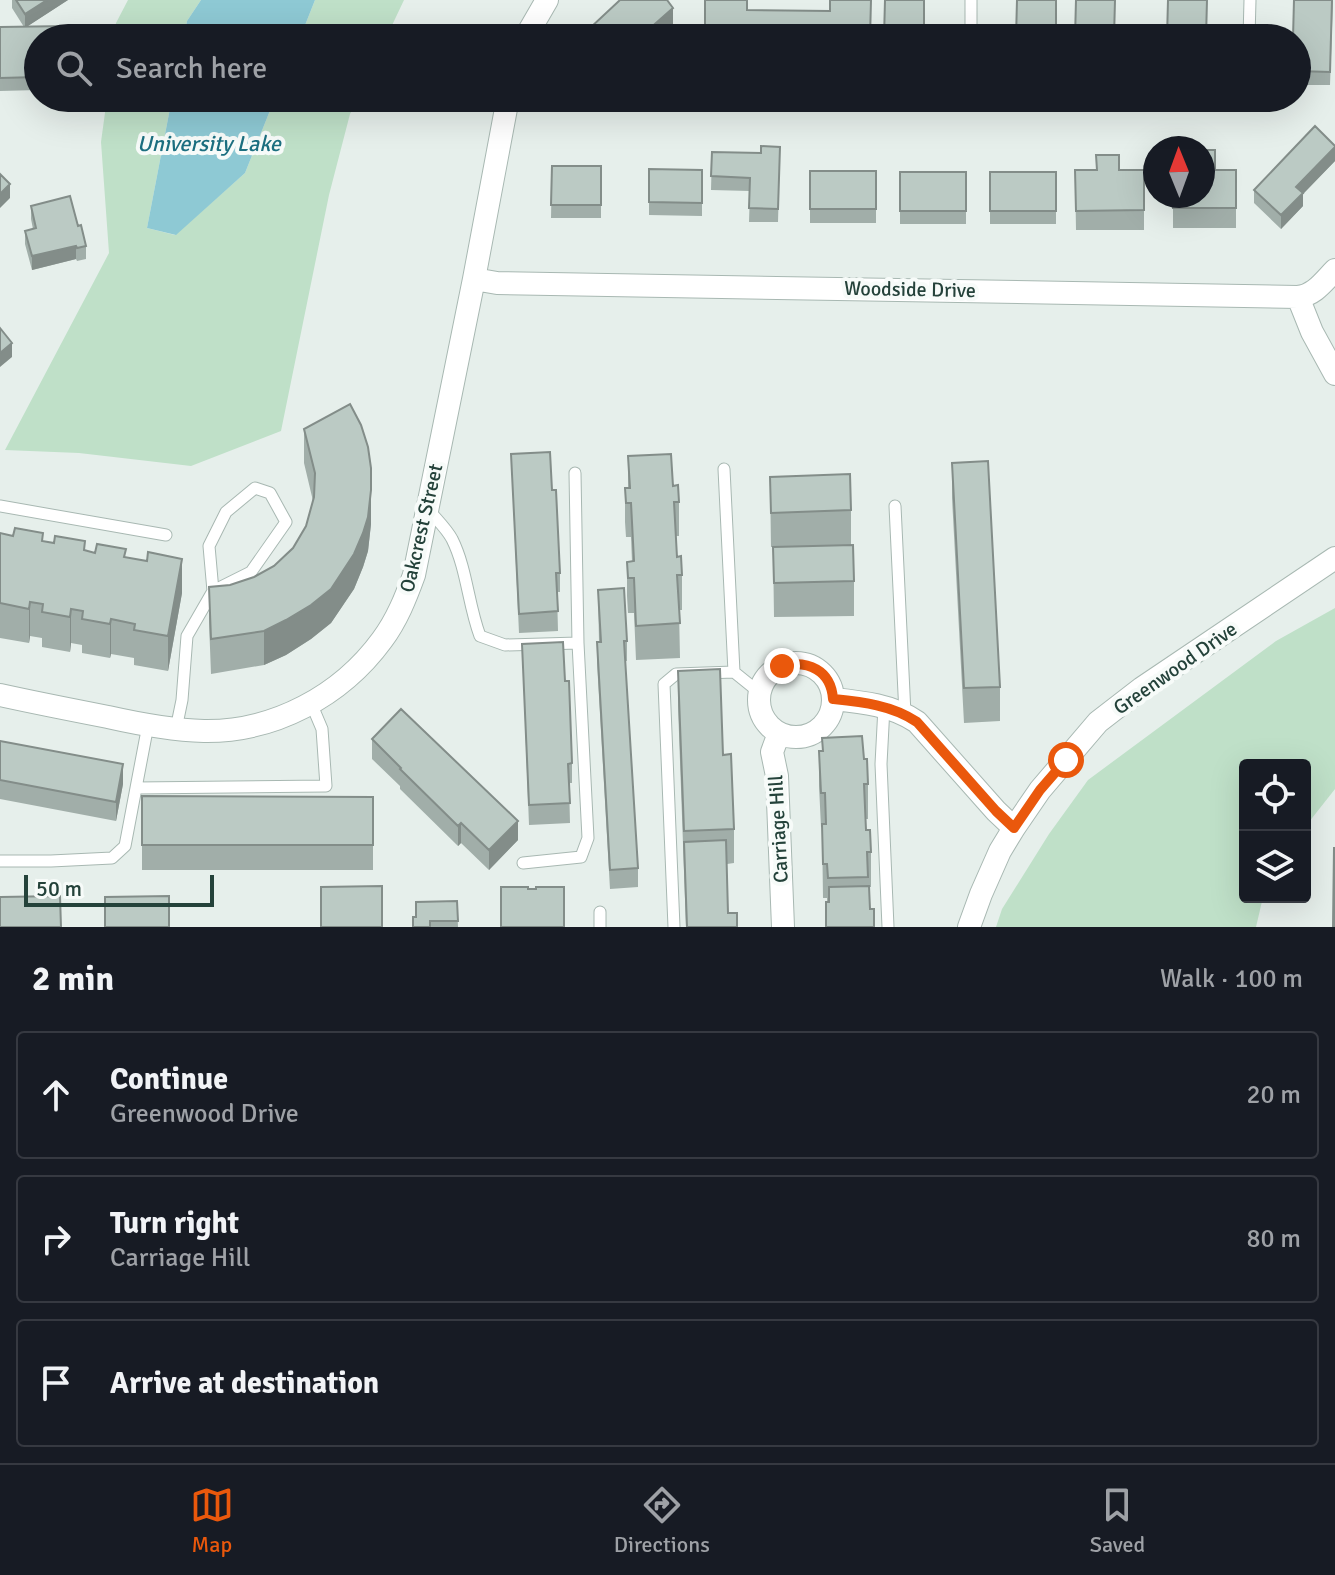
<!DOCTYPE html>
<meta charset="utf-8">
<style>
:root{--surface:#171b24;--page:#20242c;--text:#f1f3f6;--muted:#9ea1a6;--line:#363941;--accent:#ea580c}
body{margin:0;font-family:Signika,sans-serif;background:var(--page);color:var(--text)}
.controls{position:absolute;right:24px;bottom:24px;display:grid;overflow:hidden;border-radius:8px;box-shadow:0 8px 32px #0002}
.controls button{width:72px;height:72px;display:grid;place-items:center;padding:0;border:0;border-bottom:2px solid var(--line);background:var(--surface);color:var(--text);font:40px sans-serif}
.compass{position:absolute;left:1143px;top:136px;width:72px;height:72px;border-radius:50%;background:var(--surface);box-shadow:0 8px 32px #0002;rotate:359deg}
.scale{position:absolute;left:24px;bottom:20px;width:190px;box-sizing:border-box;padding-left:8px;border:4px solid #24423a;border-top:0;font-size:22px;line-height:28px;white-space:nowrap;color:#24423a;-webkit-text-stroke:6px #f7fbf9;paint-order:stroke}
.stop{position:absolute;width:24px;height:24px;margin:-18px;border:6px solid #ea580c;border-radius:50%;background:#fff}
.stop.end{background:#ea580c;border-color:#fff;box-shadow:0 2px 8px #0008}
.list{margin:0;padding:0;list-style:none}
h2{display:flex;justify-content:space-between;align-items:center;height:104px;margin:0;padding:0 32px;font-size:34px}
h2 small{font-size:26px;font-weight:400;color:var(--muted)}
.list li{display:grid;grid-template-columns:52px 1fr auto;gap:24px;align-items:center;box-sizing:border-box;height:128px;margin:0 16px 16px;padding:0 16px;border:2px solid var(--line);border-radius:8px}
.list b{display:block;font-size:30px;white-space:nowrap}
.list p{margin:0;font-size:26px;white-space:nowrap;color:var(--muted)}
.list em{font-size:26px;font-style:normal;color:var(--muted)}
.icon{flex:none;width:44px;height:44px;fill:none;stroke:currentColor;stroke-width:2;stroke-linecap:round;stroke-linejoin:round}
.map{position:relative;flex:none;width:1335px;height:927px;overflow:hidden}
.search{position:absolute;background:var(--surface);box-shadow:0 8px 32px #0002;left:24px;right:24px;top:24px;height:88px;display:flex;align-items:center;gap:20px;box-sizing:border-box;padding:0 28px;border-radius:44px;color:var(--muted);font-size:30px}
.sheet{height:536px;background:var(--surface)}
nav{display:flex;justify-content:space-around;align-items:center;box-sizing:border-box;height:112px;border-top:2px solid var(--line);background:var(--surface);font-size:22px;color:var(--muted)}
nav a{display:grid;justify-items:center;gap:4px}
nav .on{color:var(--accent)}
.map>svg:first-child{display:block}
.green{fill:#bfe0c8}
.water{fill:#8ec9d4}
.lines{fill:none;stroke-linecap:round;stroke-linejoin:round}
.service-casing{stroke:#a8b8b2;stroke-width:13}
.minor-casing{stroke:#a8b8b2;stroke-width:24}
.service{stroke:#fff;stroke-width:11}
.minor{stroke:#fff;stroke-width:22}
.wall{fill:#a1aea9}
.shaded-wall{fill:#838d89}
.building{fill:#bbcac4;stroke:#838d89;stroke-width:2}
.route{stroke:#ea580c;stroke-width:10}
.labels{text-anchor:middle;stroke-width:8;stroke-linejoin:round;paint-order:stroke}
.street-label{font-size:20px;fill:#24423a;stroke:#f7fbf9}
.water-label{font-size:22px;font-style:italic;fill:#1c6f80;stroke:#f7fbf9}
</style>
<div class="map">
<svg width="1335" height="927" viewBox="0 0 1335 927">
<rect width="100%" height="100%" fill="#e6efeb"/>
<path class="green" d="M128 0H201L187 21 184 38H114L116 23Z
M315 0H404L386 38H300Z
M107 98H172L147 228 175 235 245 173 275 98H358L350 114 329 195 281 431 191 466 79 453 5 450 109 253 101 142Z
M1335 608V789L1305 827V765H1245V897H1263L1256 927H996L1002 909 1049 834 1088 780 1276 641Z"/>
<path class="water" d="M201 0H315L300 38H184L187 21Z
M172 98H275L245 173 176 235 147 228Z"/>
<g class="lines">
<g class="service-casing">
<path id="service" d="M971 38V0
M1249 38 1250 0
M724 469 734 672 760 693
M0 506 166 535
M895 506 905 714
M428 509C436 519 446 528 452 539 467 569 468 604 480 636L505 645 578 643
M884 707 881 764 888 927
M148 725 136 788 326 786 322 729 311 703
M176 729 182 700 187 636 213 591 251 572 286 522 270 493 255 488 226 512 209 546 213 591
M0 861H51L112 858 125 846 136 788
M523 863 581 857 588 838 578 643 575 473
M600 912V927
M674 927 664 684 676 674 734 672"/>
</g>
<g class="minor-casing">
<path id="minor" d="M525 38 547 0
M474 279 497 283 1298 297C1315 295 1324 281 1335 270
M1298 297 1312 332 1335 374
M759 700a37 37 0 1 1 74 0a37 37 0 1 1-74 0Z
M0 695C36 703 72 710 108 717 139 724 172 730 204 731 274 732 341 696 382 640 397 620 406 597 414 575L474 279 508 98
M833 699C862 702 892 705 917 722L996 811 1014 828
M779 733 772 752 777 776 783 927
M969 927 981 894 1000 851 1014 828 1040 790 1098 722 1142 688 1335 558"/>
</g>
<use href="#service" class="service"/>
<use href="#minor" class="minor"/>
</g>
<path class="wall" d="M12 0H68L26 27 38 38V90L0 91V27H24L12 8Z
M1333 0 1330 85H1297V38Z
M673 27 661 38H590V28Z
M1335 146V161L1303 194V206L1281 229 1254 203V190Z
M780 147 778 222H749L750 191 711 190 712 152 761 153Z
M552 166H601V218H551Z
M649 169 702 170V216L649 215Z
M1075 170H1144V230H1076Z
M1215 170H1236V228H1173V196Z
M810 171H876V223H810Z
M900 172H966V224H900Z
M990 172H1056V224H990Z
M31 206 78 226 86 246V259L77 261 76 259 32 270 25 244V231L33 229 31 219Z
M304 429 371 524 368 551 363 567 354 589 331 623 311 639 286 655 264 665 211 674 209 622V587L230 585 254 577 274 566 293 548 306 526 313 501 304 463Z
M511 454 552 490 560 573V592H557L558 631 519 633Z
M628 456 673 486 679 502V536H676L677 557 682 575V610H679L680 658 636 660 634 613H628L627 596V562H632L631 537H626L625 522V488H628Z
M952 463 1000 687V721L964 723 952 498Z
M770 477 851 510V545L771 547Z
M0 533 85 551 126 557 182 593 168 671 134 665V658L111 654 110 658 82 653V645L71 643 70 652 42 647V638L30 636 29 643 0 638Z
M773 547 854 581V616L774 617Z
M598 590 627 641V661H625L638 868V887L610 889 597 662V642H599Z
M522 644 565 681 572 763V783H569L570 823 529 825Z
M678 671 723 755 734 829V863L727 864 728 913 737 927H686L678 706Z
M372 739 518 840 489 870 461 843 458 846 400 789V786L372 759Z
M0 741 123 784 116 821 0 799Z
M819 751 864 759 868 784V819H865L866 830 871 852V887H869L870 909 874 927H826V902H827V898H823L822 827H821L819 786Z
M142 796 373 797V870H142Z
M457 901 458 927H413L416 917Z"/>
<path class="shaded-wall" d="M47 0H68L25 28V14Z
M673 8V27L661 38H639Z
M1335 147V161L1303 194V206L1281 229V215L1296 187Z
M10 184V198L0 208V194Z
M76 246V259L32 270V256Z
M12 343V357L0 367V353Z
M371 490V524L368 551 363 567 354 589 331 623 311 639 286 655 264 665V631Z
M182 559V593L168 671V636Z
M30 602V636L29 643V609Z
M71 609V643L70 652V617Z
M111 619V654L110 658V624Z
M123 764V784L116 821V802Z
M518 821V840L489 870V850Z
M461 823V843L458 846V826Z"/>
<path class="building" d="M16 0H47L25 14Z
M620 0H667L673 8 639 38H599L590 28Z
M705 0H747V10L830 11V0H871L870 38H705Z
M885 0H924V38H884Z
M1017 0H1056V38H1016Z
M1076 0H1115L1114 38H1075Z
M1168 0H1207L1206 38H1167Z
M1294 0H1332L1330 72 1297 71V38H1293Z
M67 26V38H38V77L0 78V27Z
M1315 126 1335 146V147L1296 187 1303 193 1281 215 1254 190Z
M761 146 780 147 778 209 749 208 750 178 711 176 712 152 761 153Z
M1203 150H1215V170H1236V208H1173V196H1203Z
M1096 155H1119V170H1144V210L1076 211 1075 170H1097Z
M552 166H601V205H551Z
M649 169 702 170V203L649 202Z
M810 171H876V209H810Z
M900 172H966V211H900Z
M990 172H1056V211H990Z
M0 174 10 184 0 194Z
M70 196 78 226 81 225 86 246 77 248 76 246 32 256 25 231 36 228 31 206Z
M0 328 12 343 0 353Z
M350 404 361 425 368 447 371 468V490L368 517 363 533 354 554 331 589 311 605 286 620 264 631 211 639 209 587 230 585 254 577 274 566 293 548 306 526 314 497 315 473 304 429Z
M550 452 552 490H556L560 573H556L558 611 519 614 511 454Z
M671 454 673 486 678 485 679 502H674L677 557 681 556 682 575H677L680 623 636 626 634 578H628L627 562 634 561 631 503H626L625 488H630L628 456Z
M988 461 1000 687 964 688 952 463Z
M850 474 851 510 771 513 770 477Z
M15 528 43 533 42 541 54 543 55 536 85 541 84 550 95 553 97 544 126 549 124 557 147 561 148 552 182 559 168 636 134 630 135 624 111 619 110 624 82 619 83 611 71 609 70 617 42 612 43 604 30 602 29 609 0 603V533L13 536Z
M853 545 854 581 774 583 773 547Z
M624 588 627 641H624L638 868 610 870 597 642H601L598 590Z
M563 642 565 681H569L572 763 568 764 570 803 529 805 522 644Z
M720 669 723 755 731 754 734 829 684 831 678 671Z
M401 709 518 821 489 850 461 823 458 826 400 769 401 768 372 739Z
M862 736 864 759H867L868 784H864L866 830H870L871 852H867L868 877 828 878 827 864H823L822 824H826L825 793H821L819 751H823L822 738Z
M0 741 123 764 116 802 0 780Z
M142 796 373 797V845H142Z
M726 840 728 913H737V927H687L684 842Z
M1334 848H1335V927H1333Z
M382 886V927H321V887Z
M869 886 870 909H874V927H826V902H829V887Z
M501 887H528V889H536V887H564V927H501Z
M60 896 61 927H0V897Z
M169 896V927H105V897Z
M457 901 458 921H430V927H413V917H416V902Z"/>
<g class="lines">
<path class="route" d="M782 666C808 660 831 670 833 699 862 702 892 705 917 722L996 811 1014 828 1040 790 1066 760"/>
</g>
<g class="labels">
<g class="street-label">
<text transform="translate(910 289) rotate(1)" y="7">Woodside Drive</text>
<text transform="translate(421 528) rotate(-77)" y="7">Oakcrest Street</text>
<text transform="translate(1175 668) rotate(-35)" y="7">Greenwood Drive</text>
<text transform="translate(778 829) rotate(-93)" y="7">Carriage Hill</text>
</g>
<g class="water-label">
<text x="209" y="151">University Lake</text>
</g>
</g>
</svg>
<div class="controls">
<button><svg class="icon" aria-label="locate" viewBox="0 0 24 24"><circle cx="12" cy="12" r="6"/><path d="M12 2v4M12 18v4M2 12h4M18 12h4"/></svg></button>
<button><svg class="icon" aria-label="layers" viewBox="0 0 24 24"><path d="M12 4l9 5-9 5-9-5zM3 14l9 5 9-5"/></svg></button>
</div>
<svg class="compass" viewBox="-18 -18 36 36"><path d="M0-13l5 13h-10z" fill="#e53935"/><path d="M0 13l5-13h-10z" fill="#9ea1a6"/></svg>
<div class="scale">50 m</div>
<div class="stop" style="left:1066px;top:760px"></div>
<div class="stop end" style="left:782px;top:666px"></div>
<div class="search"><svg class="icon" aria-label="search" viewBox="0 0 24 24"><circle cx="10" cy="10" r="6"/><path d="M15 15l6 6"/></svg>Search here</div>
</div>
<section class="sheet">
<h2>2 min<small>Walk · 100 m</small></h2>
<ul class="list">
<li><svg class="icon" aria-label="ahead" viewBox="0 0 24 24"><path d="M12 20V5M6 11l6-6 6 6"/></svg><div><b>Continue</b><p>Greenwood Drive</p></div><em>20 m</em></li>
<li><svg class="icon" aria-label="right" viewBox="0 0 24 24"><path d="M7 20v-9h11M14 6l5 5-5 5"/></svg><div><b>Turn right</b><p>Carriage Hill</p></div><em>80 m</em></li>
<li><svg class="icon" aria-label="arrive" viewBox="0 0 24 24"><path d="M6 21V4h12l-3 4 3 4H6"/></svg><div><b>Arrive at destination</b></div></li>
</ul>
</section>
<nav>
<a class="on"><svg class="icon" aria-label="map" viewBox="0 0 24 24"><path d="M3 6l6-2 6 2 6-2v14l-6 2-6-2-6 2zM9 4v14M15 6v14"/></svg>Map</a>
<a><svg class="icon" aria-label="directions" viewBox="0 0 24 24"><path d="M12 3l9 9-9 9-9-9zM9 14v-3h6M13 9l2 2-2 2"/></svg>Directions</a>
<a><svg class="icon" aria-label="saved" viewBox="0 0 24 24"><path d="M7 4h10v16l-5-4-5 4z"/></svg>Saved</a>
</nav>
